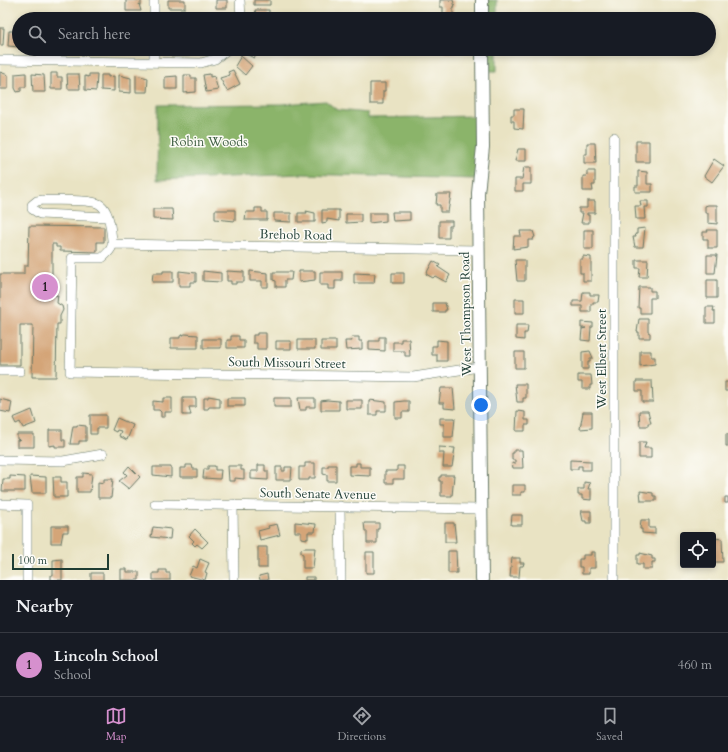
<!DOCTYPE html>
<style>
:root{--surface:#171b24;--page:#20242c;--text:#f1f3f6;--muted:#9ea1a6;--line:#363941;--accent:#d690ce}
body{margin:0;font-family:Cardo,serif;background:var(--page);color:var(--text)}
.controls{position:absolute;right:12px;bottom:12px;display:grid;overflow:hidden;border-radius:4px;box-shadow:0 2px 6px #0003}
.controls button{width:36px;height:36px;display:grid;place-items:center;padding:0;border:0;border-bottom:1px solid var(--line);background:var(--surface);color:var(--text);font:20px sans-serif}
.scale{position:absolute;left:12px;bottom:10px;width:97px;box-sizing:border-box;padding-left:4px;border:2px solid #1f3d34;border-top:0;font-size:11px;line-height:14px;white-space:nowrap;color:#1f3d34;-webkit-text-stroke:3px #fdfcf7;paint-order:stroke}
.you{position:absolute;left:481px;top:405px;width:14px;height:14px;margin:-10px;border:3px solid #fff;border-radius:50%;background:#1a73e8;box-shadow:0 0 0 6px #1a73e833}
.badge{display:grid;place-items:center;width:26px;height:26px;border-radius:50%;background:var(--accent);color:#111;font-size:13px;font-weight:700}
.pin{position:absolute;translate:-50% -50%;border:2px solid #fff;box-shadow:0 1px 4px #0006}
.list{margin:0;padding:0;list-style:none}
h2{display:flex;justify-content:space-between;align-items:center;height:52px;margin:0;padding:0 16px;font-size:17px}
h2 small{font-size:13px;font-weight:400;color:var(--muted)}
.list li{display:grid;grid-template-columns:26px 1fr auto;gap:12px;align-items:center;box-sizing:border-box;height:64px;padding:0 16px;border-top:1px solid var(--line)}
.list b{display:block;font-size:15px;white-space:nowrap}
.list p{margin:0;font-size:13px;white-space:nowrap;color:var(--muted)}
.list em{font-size:13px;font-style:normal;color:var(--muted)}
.icon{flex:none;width:22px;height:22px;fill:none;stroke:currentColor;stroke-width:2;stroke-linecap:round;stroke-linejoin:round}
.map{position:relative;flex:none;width:728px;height:580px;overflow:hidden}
.search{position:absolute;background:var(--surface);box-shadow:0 2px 6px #0003;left:12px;right:12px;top:12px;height:44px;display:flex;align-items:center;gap:10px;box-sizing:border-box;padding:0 14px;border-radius:22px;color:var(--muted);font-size:15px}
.sheet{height:116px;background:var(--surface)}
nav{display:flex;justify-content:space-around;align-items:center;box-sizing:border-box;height:56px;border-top:1px solid var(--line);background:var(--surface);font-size:11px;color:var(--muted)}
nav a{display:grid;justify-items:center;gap:2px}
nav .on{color:var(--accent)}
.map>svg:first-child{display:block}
.forest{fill:#8bb46b;stroke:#557850}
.building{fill:#d4a578}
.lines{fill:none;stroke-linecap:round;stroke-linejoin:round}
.minor-casing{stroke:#676;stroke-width:10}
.major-casing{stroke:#676;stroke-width:14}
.minor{stroke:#fff;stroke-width:9}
.major{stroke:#fff;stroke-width:12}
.labels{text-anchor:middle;stroke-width:3;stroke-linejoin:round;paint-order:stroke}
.park-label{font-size:13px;fill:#436246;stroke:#fdfcf7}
.street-label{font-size:13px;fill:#1f3d34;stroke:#fdfcf7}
</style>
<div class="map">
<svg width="728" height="580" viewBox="0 0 728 580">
<rect width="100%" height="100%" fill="#fdfcf7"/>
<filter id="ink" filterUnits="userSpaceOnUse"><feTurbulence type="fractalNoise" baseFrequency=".025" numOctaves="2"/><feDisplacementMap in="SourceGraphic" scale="8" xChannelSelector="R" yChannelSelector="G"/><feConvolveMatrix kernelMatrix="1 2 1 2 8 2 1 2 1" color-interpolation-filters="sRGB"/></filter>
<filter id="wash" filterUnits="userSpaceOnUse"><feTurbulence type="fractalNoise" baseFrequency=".012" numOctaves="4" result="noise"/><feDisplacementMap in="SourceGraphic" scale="16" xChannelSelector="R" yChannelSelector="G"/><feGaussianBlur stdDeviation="0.9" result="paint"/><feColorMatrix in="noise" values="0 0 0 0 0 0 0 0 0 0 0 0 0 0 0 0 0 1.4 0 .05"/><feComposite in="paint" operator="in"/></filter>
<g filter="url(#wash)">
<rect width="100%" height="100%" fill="#e9e3c3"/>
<path class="forest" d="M488 0H497V19H488Z
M488 49H497V71H488Z
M326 101 337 110 368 113V118L478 116 476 179 301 174 157 180 158 105 282 104Z"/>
<g id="blocks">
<path class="building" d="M126 0H141V5L139 4 141 11H126Z
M168 0H185V8H168Z
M216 0H227V8H216Z
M254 0H270V5H254Z
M440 0H453L455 7H453V15H443V7H440Z
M255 10H269V19H254V16H257Z
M125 15H141V19H125Z
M168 15H183V19H168Z
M212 16H227V19H212Z
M0 28H4L3 45H0Z
M9 31H19V47L8 46Z
M246 49H259L254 58 244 53Z
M445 49H458V53H445Z
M241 56 252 66 245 75 235 66Z
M233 70 240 84 227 91 220 78 230 75 228 72Z
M0 72 8 75V89H0Z
M26 73V87H21V91L17 92 15 88V74Z
M51 73H57V77H62V89H51Z
M32 74 44 75 45 92H33Z
M67 74H79L80 89H68Z
M89 74H97L96 91 85 90V76L89 77Z
M210 74V77L214 76 218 90 206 92 203 75Z
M101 75H108V77L114 76V91L101 90Z
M119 75 131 78V93L119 92Z
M136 75 148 78 147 92H136Z
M184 75H191V78H196V92L184 93Z
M177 76V89H165V77Z
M370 83H385V91H383V104H370Z
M514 109H524L523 129 514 128V121H511V115H514Z
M636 141H649V162H636Z
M587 143H595L596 163H584V154H587Z
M518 149H526V161H515Z
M714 159 724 166 712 182 704 176Z
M524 167H531V184H523V191H515V179H522Z
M587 171H595V185H592L593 191H583V176H587Z
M638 171 647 172V184H652V192H635V186H638Z
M437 194H451L448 212H440V205H436Z
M587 201H595V213H587V215H589V223H581L583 213H579V208H587Z
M640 201H648V207H644L645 219H636L635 206H641Z
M708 205H717V224L708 223V213H705V206Z
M255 208H262V212H267V220H245L246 212H255Z
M153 209H172L173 220 153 219Z
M215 210H235V221L215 219Z
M322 210H339V221L327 219V222L322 223Z
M306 211 315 213V222H298V213H307Z
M392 212H410V220L393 221Z
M274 213H291V222L274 221Z
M369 213H386V221L369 223Z
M346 214H361V222L346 223Z
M439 221H452V226H449V238H439Z
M29 226 104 227V242H97V252L60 251V247H56V244H52V296L58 295 57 303 62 306 63 310 60 316V324H57L56 377H32L33 325H20V365H0V274H24V266H28Z
M645 228 643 247H635L633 237H636L635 234H637V229Z
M584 230H593V249H584Z
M707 230H717V248H708V239H703V232H708Z
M520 231H533L535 237H534L533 240H528V247L513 249 514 236H521Z
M707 255H717L715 273H707Z
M583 256 591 257V281H583V273H580V259H583Z
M515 260H525V281H517Z
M636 260H648L647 277H639L640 268H636Z
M433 261 440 265 438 267 450 275 446 282 435 276 433 278 426 274Z
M163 271H173V282H152L153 273H163Z
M179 271 196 273V282H190V286H179Z
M203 271 221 273V282L203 281Z
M227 271 244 272V282H236V284H231V281H227Z
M250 271 268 273V287H262V281H250Z
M299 271H315V280L299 282Z
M273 272H292L291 280H285V287H276V281L273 280Z
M320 272H342V281H335V289H328V285H320Z
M354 273 375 274 374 283H354Z
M392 273H404V283H392Z
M707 280H717V298H707Z
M639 287H650V291H655V298H650V313H640V308H638Z
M583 292H590V295H599L598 302H593V304H591V312H582V306H573V301H582Z
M515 299H524V313H515Z
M433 303H445L447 310H445V312H433Z
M706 307H714L713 311H715V323H706Z
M639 319H648V332L650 333V338H639V332H637Z
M581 322 593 323V327H591L590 341 581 340 582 329 586 328H581Z
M516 325H528L527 333H524V340L516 339Z
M257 333H266V349H257V343H253V335H257Z
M185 334 198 335V348H171V338H180V336Z
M231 336H239V340H244V348H227V340H231Z
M351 337H359V341H362V349L346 350 345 341H352Z
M379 337H385V351L369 350V341H379Z
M203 339H221V348H203Z
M401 339H409L410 356H405V351H393V342H401Z
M298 340H315V349H298Z
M437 340 447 341V361H437V355H432V346H437Z
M276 341H291V349H276Z
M321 341H336V350H321Z
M590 351 593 358H590V362H588V369H582V352Z
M640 351H651V357H655V364L640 366Z
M515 352H524V368H515Z
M578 375H591L592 385H590V389H582V382H578Z
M636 381H652L653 402H642V391H636Z
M725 382H728V391H725Z
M515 384H526V398H523V402H517Z
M441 388H453L455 409 444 408V403H439Z
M208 396 220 398V407H209L208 409H204V398H208Z
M163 398H172V412H165V417H161V412L159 410H153V401L163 402Z
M183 398H196V407H189L191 415H183Z
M227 398H245V406H227Z
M274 398H291V407H274Z
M298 398H315V407H306V410H300Z
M0 399 12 402 10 413 0 411Z
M327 400 339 401V410H321V401Z
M346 400H362V409H346Z
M369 400 386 402V411H377V415H369Z
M404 401H409V412H402V418H395V402Z
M32 410 36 423 23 428 20 422 16 424 13 418Z
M517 411 525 412V420H529V425H525V431H516Z
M639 411H648L651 423H648V426H640Z
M583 412H592V428L580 429Z
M90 415H106V428H97V434H90Z
M117 418 133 425 127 440 119 436 121 431 117 430 116 432 112 430Z
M440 418H455L453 437H444V424H440Z
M77 425 86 426V441H79V444H70L73 426H77Z
M49 430H62V440H65V447H55V445L49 446Z
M17 434H34V447H17V440H20L17 439Z
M726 434H728V446H726Z
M639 442H646L644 448H651V458H639Z
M439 447 455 448 452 467H443L444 453H439Z
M514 450H522L523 468H513L512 463 515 464V460H512V453H514Z
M570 460 591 461V470H582V466H578V469H570Z
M305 463H315V478H309V480H299V467H305Z
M356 463H360V467H370V476L349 475V466H356Z
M186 465H192L193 469H197V477H180V468H186Z
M258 465H265V471H268V480L251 479V471H258Z
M328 465H336V481H327V475L323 474V467H328Z
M129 466 140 477 129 489 119 481 127 475 124 472Z
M208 466H215V470H221L220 479 203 478 204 469H208Z
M228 466H241V470H244V479L235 478V481H229Z
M397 466H404V479H393V483H385V471H397Z
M153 467H171V477L153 475Z
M276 467H282V471H285V467H292L291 480H276Z
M83 473 92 474 90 492H77V477H83Z
M441 475H454L452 496H441V481H439V477H441Z
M10 476 25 477V491H2L3 479H10Z
M30 476 46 477V493H32Z
M53 477H61V482H67V497H54Z
M104 479H113L111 498H98V482L104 483Z
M584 482 590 483 588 489H591V500L582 499V495H578V489H584Z
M512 485H525V492H521V495H512Z
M640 491 653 493V496H656V501H641Z
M725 497H728V503H725Z
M581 511H591V523H586V521H583Z
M512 515H522V525H511Z
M641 520H649V528H655V534L642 533V529H640Z
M295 522 316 524 315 532H308V539L301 538V532H295Z
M364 523H379V529H377V543H367V531H365Z
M445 523H454L456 542H445Z
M277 524 280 535 260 540 258 531 269 528 268 526Z
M51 526H68V532H63L61 543H51Z
M153 527 171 529 170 539 151 537Z
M195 529 208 542 202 548 197 544 195 546 192 543 194 541 189 536Z
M714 538 722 539 723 562H714Z
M258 547H267V568H258Z
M304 548H315L313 568H303V554L301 553V549Z
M448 551H456L457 573H448Z
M366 552H374V573H366Z
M591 552H595V568H589V574H582V567H579V559H583V555H591Z
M640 553 652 556V559H655V562H652V569H643V564H637V555H640Z
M512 558H520V563H524L523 566H520L519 577H510Z
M62 559V580H51V575H53V560Z
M200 559 209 563 205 572 207 573 205 580 189 576 193 566 197 568Z
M121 569H127V572H139V580H121Z
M159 570H166V573H170V580H153V573H159Z
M91 573H103V580H91Z
M267 574 268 580H260L259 576Z
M305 577H314V580H305Z"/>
</g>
</g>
<g filter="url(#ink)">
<use href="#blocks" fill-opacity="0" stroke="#676" stroke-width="1"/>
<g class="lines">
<g class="minor-casing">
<path id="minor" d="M154 0V19
M240 0 241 19
M154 49V63
M0 60 201 63 215 59 228 49
M614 137V580
M107 217 40 214 32 209V205L37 201 43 200C55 201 91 199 99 204 107 208 110 223 111 232 113 246 114 248 102 258H72L70 372 413 377 479 367
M114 244 478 250
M0 371H20
M0 460 63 461 103 454
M0 504 27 505V580
M155 504 481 509
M233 504 234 580
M340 506 341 580"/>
</g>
<g class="major-casing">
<path id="major" d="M482 0V19
M482 49 483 147 478 193 482 580"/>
</g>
<use href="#minor" class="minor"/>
<use href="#major" class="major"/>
</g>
</g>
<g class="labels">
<g class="park-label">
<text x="209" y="146">Robin Woods</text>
</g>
<g class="street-label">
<text transform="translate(296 234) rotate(1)" y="5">Brehob Road</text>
<text transform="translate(465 314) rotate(-91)" y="5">West Thompson Road</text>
<text transform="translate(601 359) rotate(-90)" y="5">West Elbert Street</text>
<text transform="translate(287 362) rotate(1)" y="5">South Missouri Street</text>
<text transform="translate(318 493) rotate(1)" y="5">South Senate Avenue</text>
</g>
</g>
</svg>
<div class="controls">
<button><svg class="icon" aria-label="locate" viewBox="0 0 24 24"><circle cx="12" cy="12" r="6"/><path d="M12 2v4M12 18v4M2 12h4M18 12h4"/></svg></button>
</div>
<div class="scale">100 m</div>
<div class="you"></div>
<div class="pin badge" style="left:45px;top:287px">1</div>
<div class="search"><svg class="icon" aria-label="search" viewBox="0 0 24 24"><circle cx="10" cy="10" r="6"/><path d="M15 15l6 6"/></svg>Search here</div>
</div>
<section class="sheet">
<h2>Nearby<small></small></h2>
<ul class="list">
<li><span class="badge">1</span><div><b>Lincoln School</b><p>School</p></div><em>460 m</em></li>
</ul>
</section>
<nav>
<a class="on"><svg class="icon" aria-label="map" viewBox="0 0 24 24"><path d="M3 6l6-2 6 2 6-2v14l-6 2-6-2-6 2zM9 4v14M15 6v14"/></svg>Map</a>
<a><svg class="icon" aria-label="directions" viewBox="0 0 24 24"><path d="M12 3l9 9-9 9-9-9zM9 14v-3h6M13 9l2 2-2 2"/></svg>Directions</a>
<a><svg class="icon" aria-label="saved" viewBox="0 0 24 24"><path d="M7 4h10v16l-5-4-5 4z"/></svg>Saved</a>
</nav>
